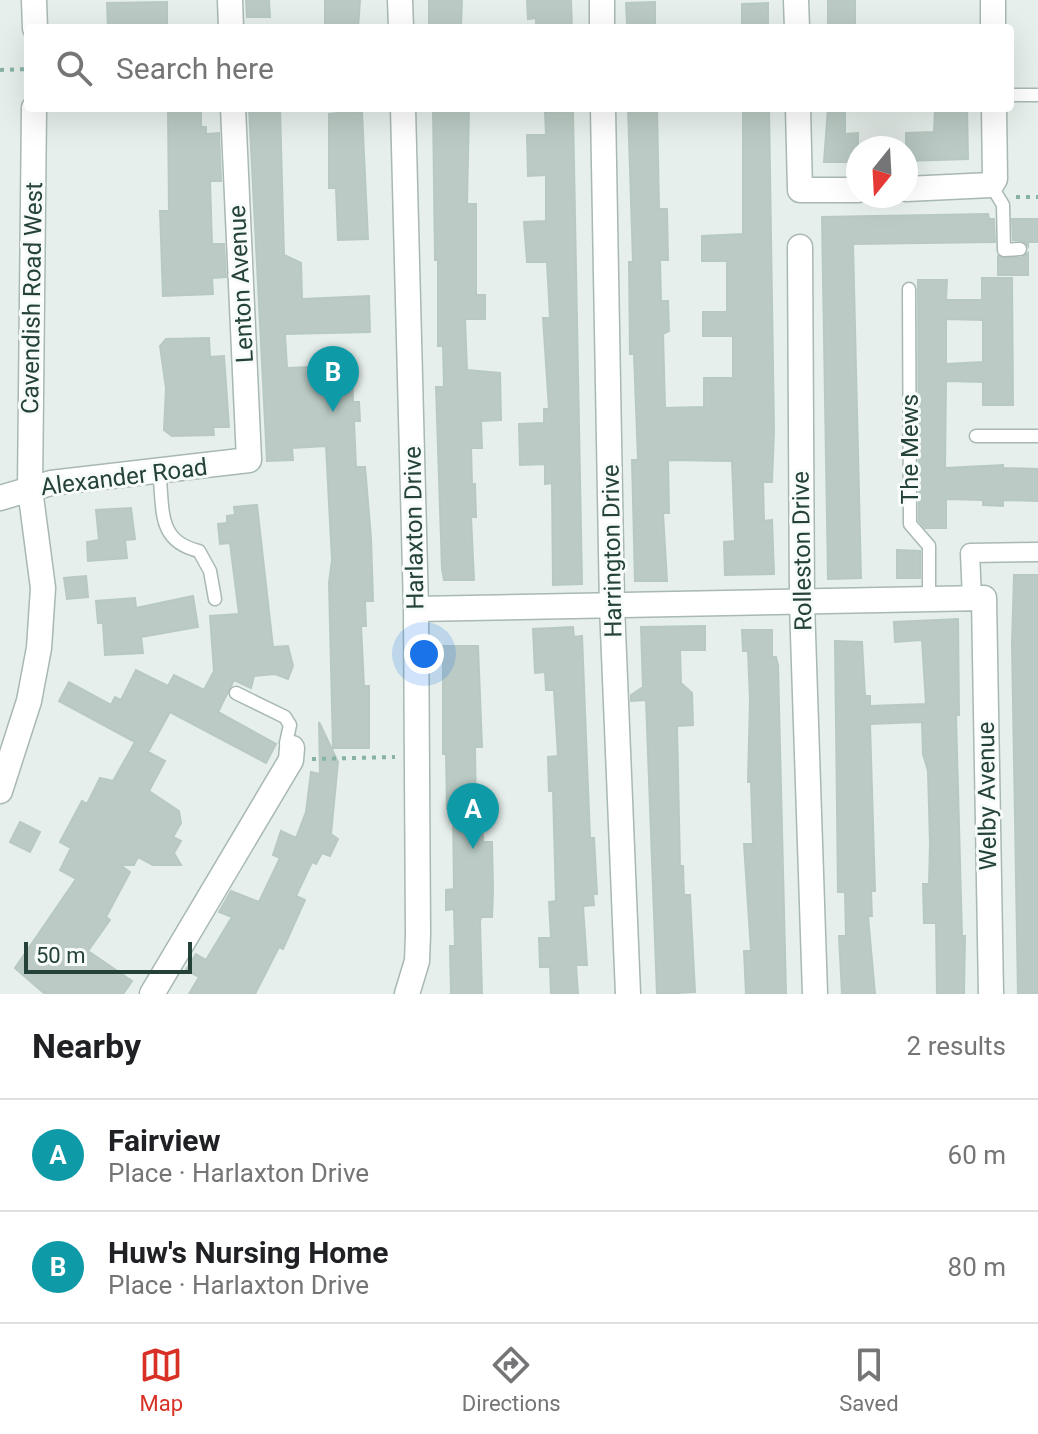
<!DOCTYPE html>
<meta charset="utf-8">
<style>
:root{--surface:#fff;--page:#f6f6f6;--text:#202124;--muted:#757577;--line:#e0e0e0;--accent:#d93025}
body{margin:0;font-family:Roboto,sans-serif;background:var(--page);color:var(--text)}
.compass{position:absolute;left:846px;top:136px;width:72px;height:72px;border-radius:50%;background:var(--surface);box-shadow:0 8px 32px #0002;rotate:198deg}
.scale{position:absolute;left:24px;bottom:20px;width:168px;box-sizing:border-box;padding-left:8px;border:4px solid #24423a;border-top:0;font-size:22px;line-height:28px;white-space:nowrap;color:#24423a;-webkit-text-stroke:6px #f7fbf9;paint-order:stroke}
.you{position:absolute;left:424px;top:654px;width:28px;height:28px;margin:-20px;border:6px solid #fff;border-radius:50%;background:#1a73e8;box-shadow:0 0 0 12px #1a73e833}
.badge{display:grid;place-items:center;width:52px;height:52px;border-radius:50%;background:var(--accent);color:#fff;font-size:26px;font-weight:700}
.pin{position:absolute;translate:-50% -66px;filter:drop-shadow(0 2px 4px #0008)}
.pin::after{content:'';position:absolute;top:42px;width:28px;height:24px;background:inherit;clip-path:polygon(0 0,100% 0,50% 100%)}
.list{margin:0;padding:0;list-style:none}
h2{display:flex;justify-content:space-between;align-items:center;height:104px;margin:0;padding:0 32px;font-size:34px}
h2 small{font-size:26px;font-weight:400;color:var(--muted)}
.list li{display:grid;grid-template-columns:52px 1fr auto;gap:24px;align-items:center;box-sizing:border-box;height:112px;padding:0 32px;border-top:2px solid var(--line)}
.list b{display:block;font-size:30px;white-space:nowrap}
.list p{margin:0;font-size:26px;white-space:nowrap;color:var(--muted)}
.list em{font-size:26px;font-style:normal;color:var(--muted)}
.icon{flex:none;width:44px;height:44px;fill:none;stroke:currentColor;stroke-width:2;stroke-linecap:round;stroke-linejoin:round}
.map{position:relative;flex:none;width:1038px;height:994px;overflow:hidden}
.search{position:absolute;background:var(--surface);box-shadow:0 8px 32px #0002;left:24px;right:24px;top:24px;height:88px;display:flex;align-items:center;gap:20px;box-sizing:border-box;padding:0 28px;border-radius:8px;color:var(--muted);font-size:30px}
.sheet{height:328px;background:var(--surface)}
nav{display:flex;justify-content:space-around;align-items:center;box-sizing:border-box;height:112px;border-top:2px solid var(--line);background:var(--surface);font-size:22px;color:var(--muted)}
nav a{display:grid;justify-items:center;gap:4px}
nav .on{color:var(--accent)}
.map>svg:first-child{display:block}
.building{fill:#bbcac4;stroke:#b8c9c2;stroke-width:2;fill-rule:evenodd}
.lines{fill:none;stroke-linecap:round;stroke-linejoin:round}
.service-casing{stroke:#a8b8b2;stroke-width:15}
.pedestrian-casing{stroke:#a8b8b2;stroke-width:21}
.minor-casing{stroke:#a8b8b2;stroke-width:27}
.path{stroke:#86b3a5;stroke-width:4;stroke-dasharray:4 6;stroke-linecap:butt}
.service{stroke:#fff;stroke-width:12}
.pedestrian{stroke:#fff;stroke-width:18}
.minor{stroke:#fff;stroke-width:24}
.labels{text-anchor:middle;stroke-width:6;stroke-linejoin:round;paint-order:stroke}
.street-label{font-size:24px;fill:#24423a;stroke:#f7fbf9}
</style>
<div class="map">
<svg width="1038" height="994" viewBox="0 0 1038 994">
<rect width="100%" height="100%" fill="#e6efeb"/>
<path class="building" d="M246 0H269L270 17H247Z
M325 0H360L358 28H325Z
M462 0 461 26H429V1Z
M543 0H571L572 28H536V18L528 19 527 1Z
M828 0H855V28H828Z
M167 2V27L108 28 107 3Z
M655 2V23L627 24 626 3Z
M768 3V24L742 25V4Z
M168 108H201V127H206V134L219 133 221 181H210L212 244H224L226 277 212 278 213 294 163 296 160 211H169Z
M249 108H280L284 255 301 263 302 299 369 296 370 332 285 334 287 368 352 365 353 402H359L360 421H354L356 467H365L371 538 373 601H365L366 626H361L364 686H369V748H333L329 583 332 560 326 446 292 448 293 460 267 461Z
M337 108H355V113L362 112 368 239 338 240 336 188H329V114L338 113Z
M433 108 469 109 467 204H476V295H485V319H465L467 370 500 373 501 420 481 421 482 448H471L472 484H475L476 517H471L474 580H444L442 569 436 387H444L443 346H438V260H435Z
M628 108H657L659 209H667L668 260H660L661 301H668L669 331 663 334 665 408 704 407V378H733V336H703V312H727V261H702V236L743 234V109H769L774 430 772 482H763L764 521 772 520 774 574 725 575 724 542 735 541 732 461 668 460 669 513H663L667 581H635L632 460H638L634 354H630L629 262H633Z
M828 108H845V134L858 133V162H824Z
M935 108H967L968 159 906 161V133L934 132Z
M545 112H573L582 584 553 585 552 483 545 484V464L520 465 519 424 544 423V409H549L543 318H550L547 262H527L524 222 546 221V175L528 176 527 135H546Z
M988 214 989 219H994L995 242 853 244 861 578 828 579 822 217Z
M1012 219H1038V242H1028V246L1023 241 1013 240Z
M1028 253V275H998V256L1021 258Z
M982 278H1012L1013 405H983V382L946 381 945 468 1003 465V468L1038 469V501L1003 500V506L983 505V500L946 499V528H925L919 521 918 280H947L946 300H982ZM946 319 983 320V362L946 364Z
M209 338 210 357 224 356 229 427H213L214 435 172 436 164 430 166 388 160 346 166 339Z
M257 505 273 647 288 646 293 666 288 679 275 674 254 676 251 688 234 680 218 712 276 744 266 763 170 712 148 752 165 761 149 791 179 811 181 823 173 837 181 841 174 853 181 865H153L138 857 134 865H120L130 872 106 917 110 920 88 951 132 981 123 994H45L15 968 76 879 60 870 71 848 60 842 82 801 87 804 100 778 113 781 135 742 59 701 69 682 111 705 115 697 121 700 136 670 168 686 174 675 204 690 214 671 210 616 239 614 230 543 220 544 218 524 227 523V516L235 515 234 507Z
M131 508 135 539 125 540 127 558 88 561 87 542 99 540 96 510Z
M897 550 920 551V578H897Z
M1014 575H1038V994H1018L1012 644Z
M86 576 88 597 67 599 64 578Z
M193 596 198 627 141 637 143 653 105 655 103 623H98L96 601 135 598 136 608Z
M958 619 959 715H956L962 936H965L964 994H937L936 923H924L923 884H929L930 843 928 771 923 754 922 722 870 724 875 891H871L872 916H868L875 994H842L839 936H846L845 892H838L835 641 862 642 865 696H870V706L926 704 922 640 895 642 894 622Z
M705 626V650H680L681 683 692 693 693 725 677 726 680 866H683L684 895H690L695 992 657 994 646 700 631 701V695L643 687 641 627Z
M573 627 574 637 582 636 590 838H594L597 894H593L594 905 583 906 587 965H576L578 994H551L550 967H540L539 938H551L549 902 556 901 553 791H549L548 757 558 756 554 690H546L545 672 535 673 533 629Z
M742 630H772V657H776L778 665 786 994H746L744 951H751L744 844H753L751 782H748L750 700 748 651H743Z
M443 646H478L482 747H475L476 818H482L483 842H492L493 890 492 917H481L480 922 482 994H451L450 946H455L454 909 446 910V890L454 889 453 809H447L446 754H443Z
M319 722 338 762 331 834 338 839 330 856 322 853 316 864 312 862 296 896 305 900 283 949 279 947 255 994H189L199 977 186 970 196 954 206 960 232 917 219 912 231 891 259 902 280 858 273 855 281 831 296 838 306 812 311 772 320 774Z
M20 822 40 832 30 852 10 842Z"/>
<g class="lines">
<g class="service-casing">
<path id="service" d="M1010 95H1038
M991 185 1003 205 1004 250 1020 249
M909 289 910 524 929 546V600
M976 436H1038
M159 471C164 509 156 541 199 551L210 571 215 599
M236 693 285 717 290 725 286 743 292 748"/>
</g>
<g class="pedestrian-casing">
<path id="pedestrian" d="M972 599 970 553 1038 552"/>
</g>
<g class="minor-casing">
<path id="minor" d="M34 0 35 28
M230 0 231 28
M400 0 401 28
M602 0V28
M796 0 797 28
M993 0V28
M403 108 416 609 418 934 417 961 407 994
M603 108 612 606 628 994
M798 108 800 190H858
M906 189 991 185 995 179 994 108
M800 247 802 604 815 994
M0 498 51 483 249 460 233 108
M416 609 984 598 991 994
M0 791 29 701 39 648 43 588 30 489 34 108
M152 994 291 760 292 748"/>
</g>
<path class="path" d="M0 70 28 69
M1016 197H1038
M312 759 395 757"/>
<use href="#service" class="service"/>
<use href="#pedestrian" class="pedestrian"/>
<use href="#minor" class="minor"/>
</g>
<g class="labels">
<g class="street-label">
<text transform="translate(241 284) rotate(-93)" y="8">Lenton Avenue</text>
<text transform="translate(32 298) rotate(-89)" y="8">Cavendish Road West</text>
<text transform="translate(910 449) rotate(-90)" y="8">The Mews</text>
<text transform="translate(124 477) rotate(-7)" y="8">Alexander Road</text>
<text transform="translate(414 528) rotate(-91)" y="8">Harlaxton Drive</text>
<text transform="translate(612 551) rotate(-91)" y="8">Harrington Drive</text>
<text transform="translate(802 551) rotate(-91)" y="8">Rolleston Drive</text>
<text transform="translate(987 796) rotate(-91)" y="8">Welby Avenue</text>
</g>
</g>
</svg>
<svg class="compass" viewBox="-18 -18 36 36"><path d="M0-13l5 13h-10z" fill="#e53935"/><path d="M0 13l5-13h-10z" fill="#757577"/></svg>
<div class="scale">50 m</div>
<div class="you"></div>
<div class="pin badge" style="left:473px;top:849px;background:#0f9aa8">A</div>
<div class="pin badge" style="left:333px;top:412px;background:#0f9aa8">B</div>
<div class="search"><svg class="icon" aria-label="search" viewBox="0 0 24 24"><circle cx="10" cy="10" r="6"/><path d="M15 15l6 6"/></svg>Search here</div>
</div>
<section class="sheet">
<h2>Nearby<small>2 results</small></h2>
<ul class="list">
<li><span class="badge" style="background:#0f9aa8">A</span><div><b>Fairview</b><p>Place · Harlaxton Drive</p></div><em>60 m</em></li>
<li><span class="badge" style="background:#0f9aa8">B</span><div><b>Huw's Nursing Home</b><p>Place · Harlaxton Drive</p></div><em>80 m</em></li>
</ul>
</section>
<nav>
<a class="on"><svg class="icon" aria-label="map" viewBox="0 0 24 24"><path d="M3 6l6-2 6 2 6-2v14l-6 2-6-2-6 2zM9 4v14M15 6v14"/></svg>Map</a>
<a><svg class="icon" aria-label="directions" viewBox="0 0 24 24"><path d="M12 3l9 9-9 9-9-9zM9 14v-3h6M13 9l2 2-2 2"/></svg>Directions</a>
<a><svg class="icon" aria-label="saved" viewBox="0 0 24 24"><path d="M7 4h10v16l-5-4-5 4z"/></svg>Saved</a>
</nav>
